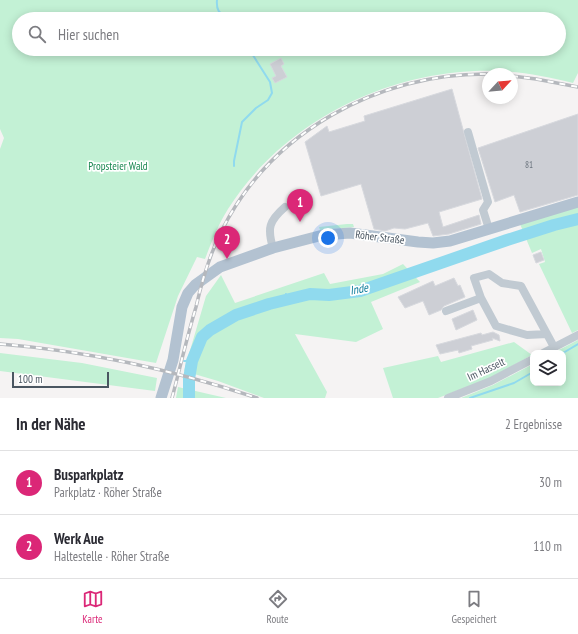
<!DOCTYPE html>
<html lang="de">
<meta charset="utf-8">
<style>
:root{--surface:#fff;--page:#f7f7f7;--text:#2b2b33;--muted:#7c7c81;--line:#e1e1e2;--accent:#db2777}
body{margin:0;font-family:"PT Sans Narrow",sans-serif;background:var(--page);color:var(--text)}
.controls{position:absolute;right:12px;bottom:12px;display:grid;overflow:hidden;border-radius:8px;box-shadow:0 2px 10px #0003}
.controls button{width:36px;height:36px;display:grid;place-items:center;padding:0;border:0;border-bottom:1px solid var(--line);background:var(--surface);color:var(--text);font:20px sans-serif}
.compass{position:absolute;left:482px;top:68px;width:36px;height:36px;border-radius:50%;background:var(--surface);box-shadow:0 2px 10px #0003;rotate:64deg}
.scale{position:absolute;left:12px;bottom:10px;width:97px;box-sizing:border-box;padding-left:4px;border:2px solid #4a5661;border-top:0;font-size:11px;line-height:14px;white-space:nowrap;color:#4a5661;-webkit-text-stroke:3px #fff;paint-order:stroke}
.you{position:absolute;left:328px;top:238px;width:14px;height:14px;margin:-10px;border:3px solid #fff;border-radius:50%;background:#1a73e8;box-shadow:0 0 0 6px #1a73e833}
.badge{display:grid;place-items:center;width:26px;height:26px;border-radius:50%;background:var(--accent);color:#fff;font-size:13px;font-weight:700}
.pin{position:absolute;translate:-50% -33px;filter:drop-shadow(0 1px 2px #0008)}
.pin::after{content:'';position:absolute;top:21px;width:14px;height:12px;background:inherit;clip-path:polygon(0 0,100% 0,50% 100%)}
.list{margin:0;padding:0;list-style:none}
h2{display:flex;justify-content:space-between;align-items:center;height:52px;margin:0;padding:0 16px;font-size:17px}
h2 small{font-size:13px;font-weight:400;color:var(--muted)}
.list li{display:grid;grid-template-columns:26px 1fr auto;gap:12px;align-items:center;box-sizing:border-box;height:64px;padding:0 16px;border-top:1px solid var(--line)}
.list b{display:block;font-size:15px;white-space:nowrap}
.list p{margin:0;font-size:13px;white-space:nowrap;color:var(--muted)}
.list em{font-size:13px;font-style:normal;color:var(--muted)}
.icon{flex:none;width:22px;height:22px;fill:none;stroke:currentColor;stroke-width:2;stroke-linecap:round;stroke-linejoin:round}
.map{position:relative;flex:none;width:578px;height:398px;overflow:hidden}
.search{position:absolute;background:var(--surface);box-shadow:0 2px 10px #0003;left:12px;right:12px;top:12px;height:44px;display:flex;align-items:center;gap:10px;box-sizing:border-box;padding:0 14px;border-radius:22px;color:var(--muted);font-size:15px}
.sheet{height:180px;background:var(--surface)}
nav{display:flex;justify-content:space-around;align-items:center;box-sizing:border-box;height:56px;border-top:1px solid var(--line);background:var(--surface);font-size:11px;color:var(--muted)}
nav a{display:grid;justify-items:center;gap:2px}
nav .on{color:var(--accent)}
.map>svg:first-child{display:block}
.green{fill:#c3f1d5;fill-rule:evenodd}
.lines{fill:none;stroke-linecap:round;stroke-linejoin:round}
.stream{stroke:#90daee;stroke-width:2}
.river{stroke:#90daee;stroke-width:12}
.building{fill:#cdcfd5;stroke:#d7d9de}
.minor{stroke:#c1cad2;stroke-width:8}
.major{stroke:#b3c2d1;stroke-width:11}
.rail-casing{stroke:#b5b8bd;stroke-width:3.5}
.rail{stroke:#fff;stroke-width:2;stroke-dasharray:6;stroke-linecap:butt}
.labels{text-anchor:middle;stroke-width:3.5;stroke-linejoin:round;paint-order:stroke}
.number-label{font-size:9px;fill:#6b747e}
.park-label{font-size:11px;fill:#17864f;stroke:#fff}
.street-label{font-size:11px;fill:#4a5661;stroke:#fff}
.water-label{font-size:12px;font-style:italic;fill:#0c7c9b;stroke:#fff}
</style>
<div class="map">
<svg width="578" height="398" viewBox="0 0 578 398">
<rect width="100%" height="100%" fill="#f5f3f3"/>
<path class="green" d="M0 0H578V73L573 83C549 77 524 72 499 71 394 67 285 119 228 209 218 225 212 241 205 259L197 257 178 296 156 363 18 339 0 338V149L4 138 0 129ZM19 19H559V49H19Z
M578 206V330L572 333 539 264 545 262 541 249 532 253 520 224Z
M347 224H353L354 227 320 230 319 227Z
M403 264 420 282 371 302 383 329 356 342 295 334 327 392 325 398H264L218 381 184 371 206 296 221 275 235 303 324 273 330 284 383 274Z
M578 340V398H461L493 385 533 364V383H563V353H553Z
M514 342 532 355 490 378 438 398H393L383 368 438 356 441 362Z
M0 353 82 363 157 378 155 391 0 371Z
M178 387 226 398H176Z"/>
<g class="lines">
<path class="stream" d="M217 0C216 12 220 13 229 19
M234 166V161L242 122 256 108 268 100 272 93 270 82 249 49
M286 294 288 299
M563 353 578 344
M184 361H192
M470 398 514 383 533 372"/>
<path class="river" d="M189 398V379L192 361 202 337 210 330 236 315 269 304 310 294 329 295 360 291 507 240 554 225 578 219"/>
</g>
<path class="building" d="M281 58 284 64 281 66 287 77 275 83 272 78 276 76 270 64Z
M452 89 482 199 439 212 443 227 479 215 481 224 449 234 433 236 428 223 405 229 394 228 385 231 374 229 361 184 321 196 305 142 327 126 329 132 365 121 364 116Z
M578 114V195L520 212 514 195 495 202 478 148Z
M541 252 544 260 536 263 533 255Z
M454 278 458 286 460 285 465 297 444 306 441 310 429 315 423 301 405 308 398 297 433 281 435 286Z
M473 310 477 320 456 330 452 319Z
M493 332 499 335 500 341 492 338 493 340 471 346 472 349 459 353 458 350 440 354 436 345 481 333 482 335Z"/>
<g class="lines">
<path class="minor" d="M468 132 488 202 483 210 489 229
M273 248C267 228 269 221 285 207
M481 298 496 326 527 335 547 334
M446 311 481 298 474 278 489 274 502 283 521 286 554 347
M543 353 578 335
M448 398 491 381 533 359"/>
<path class="major" d="M161 398 173 360 182 307 188 293 195 285 220 267 273 248 323 235 350 233 418 242 433 243 450 241 578 202"/>
<g class="rail-casing">
<path id="rail" d="M512 76 536 79 578 87
M0 344C88 351 174 370 257 398
M172 398C180 368 187 337 196 307 202 281 209 256 221 232 270 132 378 73 488 74"/>
</g>
<use href="#rail" class="rail"/>
</g>
<g class="labels">
<g class="number-label">
<text x="529" y="168">81</text>
</g>
<g class="park-label">
<text x="118" y="170">Propsteier Wald</text>
</g>
<g class="street-label">
<text transform="translate(380 237) rotate(7)" y="4">Röher Straße</text>
<text transform="translate(486 369) rotate(-25)" y="4">Im Hasselt</text>
</g>
<g class="water-label">
<text transform="translate(359 289) rotate(-11)" y="4">Inde</text>
</g>
</g>
</svg>
<div class="controls">
<button><svg class="icon" aria-label="layers" viewBox="0 0 24 24"><path d="M12 4l9 5-9 5-9-5zM3 14l9 5 9-5"/></svg></button>
</div>
<svg class="compass" viewBox="-18 -18 36 36"><path d="M0-13l5 13h-10z" fill="#e53935"/><path d="M0 13l5-13h-10z" fill="#7c7c81"/></svg>
<div class="scale">100 m</div>
<div class="you"></div>
<div class="pin badge" style="left:300px;top:222px">1</div>
<div class="pin badge" style="left:227px;top:259px">2</div>
<div class="search"><svg class="icon" aria-label="search" viewBox="0 0 24 24"><circle cx="10" cy="10" r="6"/><path d="M15 15l6 6"/></svg>Hier suchen</div>
</div>
<section class="sheet">
<h2>In der Nähe<small>2 Ergebnisse</small></h2>
<ul class="list">
<li><span class="badge">1</span><div><b>Busparkplatz</b><p>Parkplatz · Röher Straße</p></div><em>30 m</em></li>
<li><span class="badge">2</span><div><b>Werk Aue</b><p>Haltestelle · Röher Straße</p></div><em>110 m</em></li>
</ul>
</section>
<nav>
<a class="on"><svg class="icon" aria-label="map" viewBox="0 0 24 24"><path d="M3 6l6-2 6 2 6-2v14l-6 2-6-2-6 2zM9 4v14M15 6v14"/></svg>Karte</a>
<a><svg class="icon" aria-label="directions" viewBox="0 0 24 24"><path d="M12 3l9 9-9 9-9-9zM9 14v-3h6M13 9l2 2-2 2"/></svg>Route</a>
<a><svg class="icon" aria-label="saved" viewBox="0 0 24 24"><path d="M7 4h10v16l-5-4-5 4z"/></svg>Gespeichert</a>
</nav>
